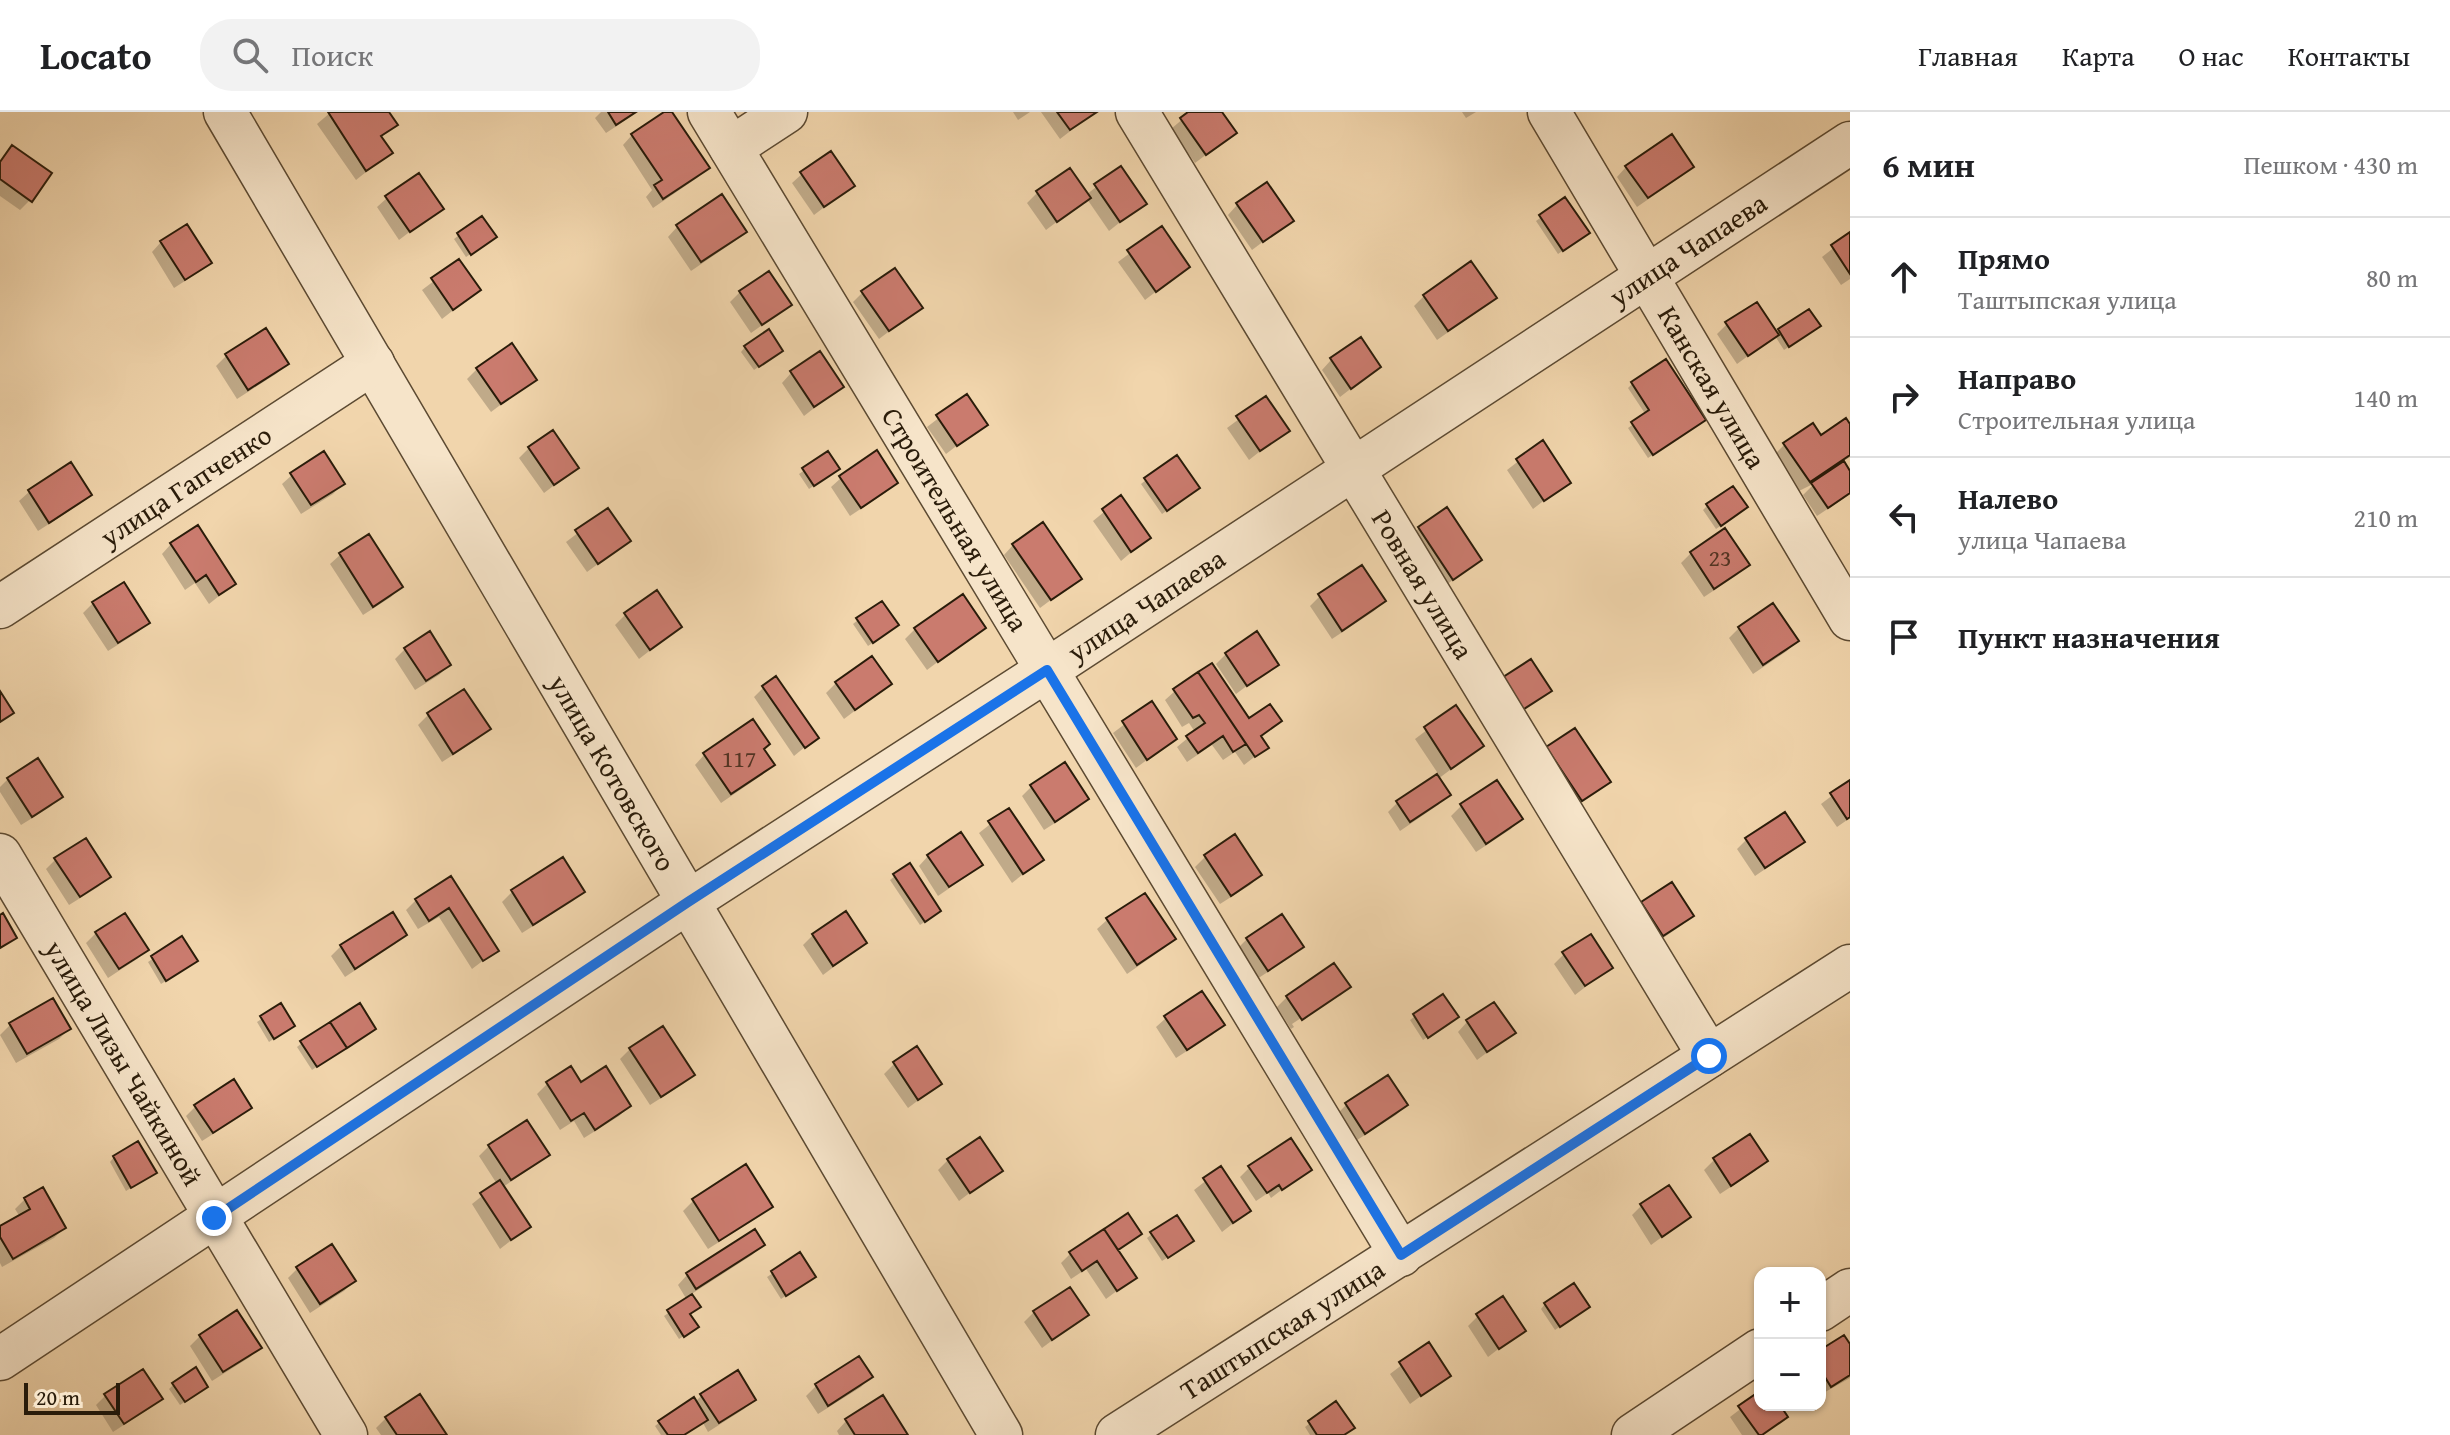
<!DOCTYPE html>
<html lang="ru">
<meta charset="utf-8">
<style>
:root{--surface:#fff;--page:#f2f2f2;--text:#202124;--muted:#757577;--line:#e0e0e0}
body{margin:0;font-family:"Gentium Book Plus",serif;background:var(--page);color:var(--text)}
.controls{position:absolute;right:24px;bottom:24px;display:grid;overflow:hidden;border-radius:16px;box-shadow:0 2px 6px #0004}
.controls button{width:72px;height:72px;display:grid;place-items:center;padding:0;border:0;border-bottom:2px solid var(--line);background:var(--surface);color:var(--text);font:40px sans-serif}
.scale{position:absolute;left:24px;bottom:20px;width:96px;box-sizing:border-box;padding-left:8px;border:4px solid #2a1c0a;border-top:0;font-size:22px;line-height:28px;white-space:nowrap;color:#2a1c0a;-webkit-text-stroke:6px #f6e4c9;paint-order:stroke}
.stop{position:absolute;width:24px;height:24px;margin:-18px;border:6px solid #1a73e8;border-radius:50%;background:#fff}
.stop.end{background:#1a73e8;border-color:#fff;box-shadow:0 2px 8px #0008}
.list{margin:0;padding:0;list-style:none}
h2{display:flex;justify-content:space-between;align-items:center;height:104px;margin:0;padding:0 32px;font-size:34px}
h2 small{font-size:26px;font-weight:400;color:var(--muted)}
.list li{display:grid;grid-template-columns:52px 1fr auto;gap:24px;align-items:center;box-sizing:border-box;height:120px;padding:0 32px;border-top:2px solid var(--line)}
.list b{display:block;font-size:30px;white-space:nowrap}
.list p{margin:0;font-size:26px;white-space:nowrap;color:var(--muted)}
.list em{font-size:26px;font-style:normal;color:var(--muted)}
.icon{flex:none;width:44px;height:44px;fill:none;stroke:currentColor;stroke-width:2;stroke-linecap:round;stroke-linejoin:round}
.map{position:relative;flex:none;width:1850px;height:1323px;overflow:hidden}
header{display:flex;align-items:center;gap:48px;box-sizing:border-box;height:112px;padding:0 40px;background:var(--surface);border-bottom:2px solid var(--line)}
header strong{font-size:38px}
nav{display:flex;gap:44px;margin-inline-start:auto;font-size:28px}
.search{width:560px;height:72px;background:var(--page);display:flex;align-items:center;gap:20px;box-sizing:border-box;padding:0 28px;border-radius:32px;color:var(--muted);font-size:30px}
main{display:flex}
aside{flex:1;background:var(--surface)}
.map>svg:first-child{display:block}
.shadow{fill:#0003}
.building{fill:#ca7b6e;stroke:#2a1c0a;stroke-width:2}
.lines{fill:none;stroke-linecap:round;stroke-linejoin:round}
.minor-casing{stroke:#5c4a32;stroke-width:45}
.minor{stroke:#f6e4c9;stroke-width:42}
.route{stroke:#1a73e8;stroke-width:10}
.labels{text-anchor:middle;stroke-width:6;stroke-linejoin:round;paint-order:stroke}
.number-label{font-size:24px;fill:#523423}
.street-label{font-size:28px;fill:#2a1c0a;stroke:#f6e4c9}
</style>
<header>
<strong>Locato</strong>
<div class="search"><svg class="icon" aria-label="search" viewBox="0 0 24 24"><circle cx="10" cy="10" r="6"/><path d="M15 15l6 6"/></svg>Поиск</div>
<nav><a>Главная</a><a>Карта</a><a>О нас</a><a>Контакты</a></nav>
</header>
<main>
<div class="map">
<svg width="1850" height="1323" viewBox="0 0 1850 1323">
<rect width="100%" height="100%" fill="#f1d5ac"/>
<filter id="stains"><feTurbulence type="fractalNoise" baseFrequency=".0025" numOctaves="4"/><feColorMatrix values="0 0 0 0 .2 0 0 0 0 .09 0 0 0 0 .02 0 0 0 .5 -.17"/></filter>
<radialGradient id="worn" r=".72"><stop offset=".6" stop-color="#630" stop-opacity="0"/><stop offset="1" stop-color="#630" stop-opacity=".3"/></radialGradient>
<path class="shadow" d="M331 0H386L395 13 380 26 390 41 356 68 317 12Z
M601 0H638L606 21 595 6Z
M668 0 707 56 697 66 653 96 646 85 652 78 623 33 632 23Z
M1013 0H1030L1018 8Z
M1041 0H1095L1060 27Z
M1191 0H1220L1235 21 1195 51 1171 17Z
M1462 0H1476L1466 6Z
M12 35 30 88 20 98 0 84V49Z
M1692 54 1682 64 1637 95 1617 65 1626 55Z
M1120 56 1144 91 1109 119 1087 87 1046 118 1027 91 1037 81 1086 83Z
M802 62 852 74 814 103 792 71Z
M387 86 441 96 399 128 377 95Z
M1564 88 1583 125 1558 142 1536 109Z
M1237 93 1292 108 1252 138 1228 103Z
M481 106 490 129 466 145 454 127Z
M677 115 745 119 735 129 691 159 668 125Z
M1162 117 1188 155 1145 188 1118 150Z
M1850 123V167L1841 173 1822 145Z
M161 130 209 150 199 160 174 176 152 140Z
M459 150 479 178 442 207 422 178Z
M740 180 790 193 751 221 730 190Z
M863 180 920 196 879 227 853 190Z
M1424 184 1494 185 1484 195 1437 228 1414 194Z
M1727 212 1776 222 1779 219 1814 218 1784 238 1775 224 1737 252 1717 222Z
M745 235 776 243 754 258 741 240Z
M226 244 286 252 276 262 237 287 216 254Z
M1331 248 1379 255 1340 285 1322 258Z
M477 257 535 267 491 300 467 267Z
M791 261 841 275 804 304 782 271Z
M1632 272 1699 312 1648 346 1628 316 1646 303 1628 276Z
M966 285 985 312 946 342 927 315Z
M1266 287 1287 318 1249 348 1227 316Z
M1850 316V345L1842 350 1850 362V382L1817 404 1803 383 1815 371 1799 379 1775 342 1785 332Z
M1542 331 1568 370 1533 397 1507 358Z
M529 336 577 356 544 381 519 346Z
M827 342 833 361 809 377 799 362Z
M71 353 90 382 80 392 38 419 19 389 29 380Z
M292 363 342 372 333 382 301 402 282 372Z
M841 366 896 370 886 380 850 404 831 375Z
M1146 368 1193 380 1162 402 1141 372Z
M1121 386 1148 426 1121 449 1093 409Z
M1707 394 1741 400 1716 417 1703 398Z
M608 398 629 429 587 460 566 430Z
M1419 416 1480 448 1442 476 1409 426Z
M171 432 234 472 209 492 195 471 185 478 162 442Z
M1013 433 1079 467 1040 496 1004 443Z
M1691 441 1747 453 1737 463 1704 485 1681 451Z
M340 443 400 475 391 485 363 503 330 452Z
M1320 484 1384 489 1374 499 1332 527 1310 494Z
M93 491 148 511 138 520 108 539 83 501Z
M625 503 680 515 639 547 615 513Z
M858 508 892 518 868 534 853 512Z
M984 515 927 558 905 527 915 517Z
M1739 516 1796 529 1787 539 1753 562 1729 526Z
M405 537 449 553 439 563 415 578 395 547Z
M1226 542 1276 552 1236 582 1216 552Z
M1212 554 1248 609H1279L1260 626 1266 636 1244 653 1235 640 1223 648 1212 633 1187 650 1177 635 1195 620 1189 611 1182 615 1165 588 1175 579Z
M836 571 890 572 844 607 826 581Z
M763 576 817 625 794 644 754 585Z
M1151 592 1175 627 1136 656 1113 621Z
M1456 596 1482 634 1438 667 1448 683 1438 693 1400 719 1388 700 1397 691 1439 663 1415 627Z
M428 603 488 617 478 627 442 650 418 613Z
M1548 636 1608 669 1571 697Z
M762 638 772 653 762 663 721 691 695 653 704 643Z
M8 667 60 685 50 695 21 713 0 680V675Z
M1850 670V706L1837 715 1821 692Z
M1496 671 1520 707 1511 717 1476 740 1451 704 1461 694Z
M1031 675 1087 687 1077 697 1044 718 1022 684Z
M1008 698 1041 748 1012 771 979 721Z
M1747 727 1802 729 1792 739 1755 764 1737 737Z
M928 744 980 752 970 762 938 784 919 754Z
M1205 745 1260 763 1250 773 1220 792 1195 755Z
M56 747 108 765 98 775 69 793 46 757Z
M563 747 583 779 573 789 522 821 502 790 512 780Z
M895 764 935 803 920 813 890 768Z
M450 766 497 838 472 857 439 805 418 817 406 798 416 788Z
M1671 772 1692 803 1682 813 1653 833 1632 801 1642 791Z
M1107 808 1173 827 1163 837 1127 862 1097 817Z
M96 821 146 838 137 847 108 866 86 831Z
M405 823 395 832 345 865 331 844 341 834Z
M813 823 865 831 823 863 803 833Z
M182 827 191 853 161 872 148 850Z
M1247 827 1301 835 1291 845 1257 867 1237 837Z
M1564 842 1610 856 1575 883 1554 852Z
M1349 875 1340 884V880L1292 912 1294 915 1291 917 1277 895 1287 885Z
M1442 884 1452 909 1423 928 1410 908Z
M52 888 69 917 59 927 16 951 0 923 10 913Z
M280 894 293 914 269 930 257 910Z
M1166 906 1222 913 1212 923 1176 946 1156 915Z
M1467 910 1513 921 1477 948 1458 920Z
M374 917 312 958 297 935 302 931Z
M630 937 693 963 683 972 650 993 620 947Z
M894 952 940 972 908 996 884 962Z
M1388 965 1406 993 1396 1003 1354 1030 1336 1003 1346 993Z
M547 972H580L629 994 619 1004 584 1026 574 1009 560 1018 537 982Z
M196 994 250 995 240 1005 202 1029 186 1004Z
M527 1010 547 1043 537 1052 503 1075 528 1115 500 1137 472 1092 497 1072 479 1044 489 1034Z
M1749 1025 1765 1049 1755 1059 1720 1082 1704 1058 1714 1048Z
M114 1045 155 1061 126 1079 110 1050Z
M948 1048 1000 1058 959 1089 938 1058Z
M745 1055 770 1094 760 1104 708 1137 683 1099 693 1089Z
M1250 1055 1309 1057 1271 1086 1268 1081 1256 1089 1240 1065Z
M1221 1057 1249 1099 1222 1120 1194 1078Z
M25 1087 64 1116 54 1126 2 1155 0 1151V1117L20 1105 15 1097Z
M1642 1093 1689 1105 1651 1133 1632 1103Z
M1152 1122 1187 1133 1162 1149 1147 1126Z
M762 1133 752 1143 690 1183 698 1195 688 1203 692 1219 679 1227 664 1204 687 1188 678 1173 687 1163Z
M1116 1139 1134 1166 1106 1187 1086 1157 1071 1167 1061 1151 1071 1141Z
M800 1143 814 1165 781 1187 767 1165Z
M298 1156 354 1169 344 1179 310 1201 288 1166Z
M1545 1192 1583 1199 1555 1218 1541 1197Z
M1034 1200 1086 1203 1042 1236 1024 1210Z
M1478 1204 1523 1218 1488 1245 1468 1214Z
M200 1224 259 1236 250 1245 212 1269 190 1234Z
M1428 1233 1448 1264 1410 1292 1390 1262Z
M1850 1236V1266L1820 1283V1241Z
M859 1247 870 1265 861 1275 818 1302 806 1284 816 1274Z
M174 1272 201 1279 180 1293 169 1277Z
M1760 1282V1293H1778L1786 1304 1763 1323H1742L1730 1305Z
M106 1283 160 1286 150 1296 113 1320 96 1293Z
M702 1283 754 1287 744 1297 708 1320 703 1311 684 1323H661L655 1314 660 1310 695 1290Z
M1335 1292 1343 1323H1310L1305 1315Z
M386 1306 444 1323H381L376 1316Z
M846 1309 906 1323H839L837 1319Z"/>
<path class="building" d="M328 0H389L398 13 381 24 393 41 366 59Z
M608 0H636L616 13Z
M664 0H672L710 56 663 87 654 73 662 68 631 22Z
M1057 0H1097L1070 18Z
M1188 0H1222L1237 21 1206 43 1180 6Z
M1672 22 1694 55 1648 86 1625 54Z
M12 33 52 61 32 90 0 67V50Z
M831 39 855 74 824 95 800 60Z
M1121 54 1147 92 1120 110 1094 72Z
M1070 56 1091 86 1057 110 1036 79Z
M419 61 444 97 410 120 385 84Z
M1267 70 1294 109 1263 130 1236 91Z
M722 82 747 120 701 150 676 113Z
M1565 85 1590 121 1563 139 1539 103Z
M482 104 497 125 471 143 457 121Z
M187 112 212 151 185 168 160 129Z
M1162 114 1190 155 1156 180 1127 138Z
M1850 120V162L1831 133Z
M459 147 481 178 453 198 431 166Z
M1471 149 1497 186 1448 219 1423 183Z
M895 156 923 196 889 219 861 179Z
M769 159 792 193 762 213 739 179Z
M1757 190 1779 223 1748 244 1725 210Z
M1809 197 1821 214 1789 235 1778 217Z
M266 216 289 252 248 278 225 242Z
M769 217 783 239 759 255 744 234Z
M1361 225 1381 255 1351 277 1330 246Z
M512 231 537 268 501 292 476 256Z
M820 239 844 275 814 295 790 259Z
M1666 247 1706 308 1653 343 1631 310 1649 298 1631 270Z
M967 282 988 313 957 334 936 303Z
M1266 284 1290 319 1260 339 1236 304Z
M1846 306 1850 312V343L1810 370 1783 331 1813 311 1821 323Z
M553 318 579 356 554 373 528 335Z
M1543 328 1571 371 1544 389 1516 347Z
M877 338 898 371 861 396 839 364Z
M324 339 345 372 311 393 290 361Z
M828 339 840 357 814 374 802 356Z
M1177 343 1200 376 1167 399 1144 366Z
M1844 349 1850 359V381L1828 396 1811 371Z
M71 350 92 383 49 411 28 378Z
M1733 374 1748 395 1721 414 1706 392Z
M1121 383 1151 426 1131 440 1102 397Z
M1447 395 1482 448 1453 468 1418 415Z
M608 396 631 429 598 452 575 418Z
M1043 410 1082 467 1051 488 1012 432Z
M198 413 236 472 219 483 206 463 196 470 170 431Z
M1725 416 1750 453 1714 477 1690 440Z
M369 422 403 475 373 495 339 441Z
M1362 453 1386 489 1342 519 1318 482Z
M124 470 150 511 118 531 92 490Z
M657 478 682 515 650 538 624 501Z
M963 482 986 516 938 550 914 516Z
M882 489 899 513 873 531 856 506Z
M1773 491 1799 529 1763 553 1738 515Z
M430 519 451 553 426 569 404 536Z
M1257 519 1279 553 1247 574 1225 541Z
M872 544 892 572 855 598 835 570Z
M1531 547 1552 579 1521 599 1500 567Z
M1212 551 1249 606 1270 592 1282 609 1261 624 1269 636 1255 645 1198 560Z
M1198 560 1246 632 1233 640 1223 624 1198 641 1186 624 1205 611 1199 603 1193 606 1173 577Z
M776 564 819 626 805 636 762 574Z
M464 577 491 617 453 642 427 601Z
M0 579 14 601 0 610Z
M1152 589 1177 627 1147 648 1122 609Z
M1456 593 1484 634 1451 657 1424 615Z
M753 607 770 632 764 637 775 653 731 682 703 641Z
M1575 616 1611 670 1582 689 1546 635Z
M38 646 63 685 32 705 7 666Z
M1065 650 1089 687 1055 710 1030 673Z
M1437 662 1451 683 1410 710 1396 689Z
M1497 668 1523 707 1486 732 1460 692Z
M1850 668V705L1847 707 1830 681Z
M1009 696 1044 748 1023 762 988 709Z
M1785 700 1805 730 1765 756 1745 726Z
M961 720 983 753 949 775 927 743Z
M1235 722 1262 763 1231 784 1204 743Z
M86 726 111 765 80 785 54 746Z
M563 745 585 780 533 813 511 778Z
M910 751 941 799 925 810 893 762Z
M451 764 499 839 483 849 449 796 429 809 415 787Z
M1672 770 1694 804 1663 824 1641 790Z
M1145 781 1176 827 1137 853 1106 806Z
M846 799 867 831 833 854 812 822Z
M393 800 407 823 355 857 340 833Z
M3 801 17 826 0 836V803Z
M125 801 149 838 119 857 95 820Z
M1282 802 1304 835 1268 859 1246 826Z
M1591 822 1613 856 1585 874 1562 840Z
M182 824 198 849 166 869 151 844Z
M1334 851 1351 875 1302 908 1286 884Z
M1202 879 1225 913 1187 938 1164 904Z
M1443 882 1459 905 1428 926 1413 902Z
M53 886 71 917 27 942 9 911Z
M1494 890 1516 921 1487 940 1466 908Z
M281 891 295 914 274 927 260 904Z
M360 891 376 917 347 936 330 910Z
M330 910 347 936 317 955 300 929Z
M663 914 695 963 661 985 629 936Z
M917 934 942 972 918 988 893 950Z
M571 954 581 970 606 954 631 994 595 1018 584 1001 571 1009 546 970Z
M1388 963 1408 993 1365 1022 1345 991Z
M234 967 252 996 213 1021 194 993Z
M527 1008 550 1043 511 1068 488 1033Z
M1750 1022 1768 1049 1731 1074 1713 1046Z
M980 1025 1003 1059 970 1081 947 1047Z
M1291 1026 1312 1058 1282 1078 1279 1073 1267 1081 1248 1054Z
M138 1029 157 1061 131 1076 113 1044Z
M746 1052 773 1095 719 1129 692 1087Z
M1221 1054 1251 1099 1233 1111 1203 1066Z
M500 1068 531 1115 511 1128 480 1081Z
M1669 1073 1691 1105 1662 1125 1640 1092Z
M43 1075 66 1116 13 1147 0 1125V1114L30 1097 24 1086Z
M1128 1101 1142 1122 1118 1138 1104 1117Z
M1177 1103 1194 1129 1168 1146 1150 1120Z
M755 1117 765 1133 696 1177 686 1161Z
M1104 1117 1137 1166 1117 1179 1097 1149 1082 1159 1069 1140Z
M332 1132 356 1169 320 1192 296 1155Z
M800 1140 816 1165 786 1184 771 1159Z
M1574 1171 1590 1195 1560 1215 1544 1191Z
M1070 1175 1089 1203 1052 1228 1033 1199Z
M692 1182 701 1195 690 1202 699 1215 684 1225 667 1198Z
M1503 1184 1526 1219 1499 1237 1476 1202Z
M237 1198 262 1236 223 1260 199 1223Z
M1844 1223 1850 1232V1263L1831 1275 1820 1257V1238Z
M1429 1230 1451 1264 1421 1284 1399 1250Z
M859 1244 873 1265 828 1294 815 1272Z
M196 1255 208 1275 185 1290 172 1271Z
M143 1257 163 1287 124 1312 104 1282Z
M738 1258 756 1288 719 1311 700 1282Z
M1760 1279V1293H1780L1788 1305 1762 1323H1759L1738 1294Z
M420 1282 447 1323H397L385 1305Z
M883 1283 908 1323H855L845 1307Z
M694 1285 708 1308 684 1323H668L658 1309Z
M1336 1289 1355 1316 1344 1323H1317L1308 1309Z"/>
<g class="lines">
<g class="minor-casing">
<g id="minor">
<path id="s1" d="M225 0 1001 1323"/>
<path id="s2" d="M709 0 1401 1143"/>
<path id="s3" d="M1137 0 1709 944"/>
<path id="s4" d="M1549 0 1850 507"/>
<path d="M731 36 786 0"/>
<path id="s5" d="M0 495 373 251"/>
<path id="s6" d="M0 743 346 1323"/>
<path d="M1820 1198 1850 1178"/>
<path id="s7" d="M0 1247 688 790 1047 558 1850 31"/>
<path id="s8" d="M1117 1323 1850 854"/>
<path d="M1633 1323 1760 1238"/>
</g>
</g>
<use href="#minor" class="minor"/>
</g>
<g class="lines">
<path class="route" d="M214 1106 688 790 1047 558 1401 1143 1709 944"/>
</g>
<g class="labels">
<g class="number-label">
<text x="1720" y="454">23</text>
<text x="739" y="655">117</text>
</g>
<g class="street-label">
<text dy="10" stroke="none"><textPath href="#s7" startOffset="2020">улица Чапаева</textPath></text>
<text dy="10" stroke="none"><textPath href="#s4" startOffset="320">Канская улица</textPath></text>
<text dy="10" stroke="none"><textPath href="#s5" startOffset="222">улица Гапченко</textPath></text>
<text dy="10" stroke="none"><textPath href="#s2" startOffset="476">Строительная улица</textPath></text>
<text dy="10" stroke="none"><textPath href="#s3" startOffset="552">Ровная улица</textPath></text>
<text dy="10" stroke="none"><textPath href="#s7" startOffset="1372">улица Чапаева</textPath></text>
<text dy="10" stroke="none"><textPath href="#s1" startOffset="766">улица Котовского</textPath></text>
<text dy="10" stroke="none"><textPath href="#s6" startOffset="242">улица Лизы Чайкиной</textPath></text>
<text dy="10" stroke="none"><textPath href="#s8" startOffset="196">Таштыпская улица</textPath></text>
</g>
</g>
<rect width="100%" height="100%" filter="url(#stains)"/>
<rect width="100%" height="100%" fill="url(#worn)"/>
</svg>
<div class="controls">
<button>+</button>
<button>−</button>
</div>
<div class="scale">20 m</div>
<div class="stop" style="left:1709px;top:944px"></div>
<div class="stop end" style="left:214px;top:1106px"></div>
</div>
<aside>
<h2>6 мин<small>Пешком · 430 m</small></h2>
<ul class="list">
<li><svg class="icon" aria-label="ahead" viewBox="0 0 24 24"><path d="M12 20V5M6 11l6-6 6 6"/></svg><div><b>Прямо</b><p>Таштыпская улица</p></div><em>80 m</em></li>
<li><svg class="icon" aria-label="right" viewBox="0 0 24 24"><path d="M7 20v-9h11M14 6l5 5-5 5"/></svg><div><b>Направо</b><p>Строительная улица</p></div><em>140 m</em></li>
<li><svg class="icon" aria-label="left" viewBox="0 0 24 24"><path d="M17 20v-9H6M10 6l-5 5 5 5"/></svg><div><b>Налево</b><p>улица Чапаева</p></div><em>210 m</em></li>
<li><svg class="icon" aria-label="arrive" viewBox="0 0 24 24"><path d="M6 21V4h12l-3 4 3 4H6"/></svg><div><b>Пункт назначения</b></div></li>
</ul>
</aside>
</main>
